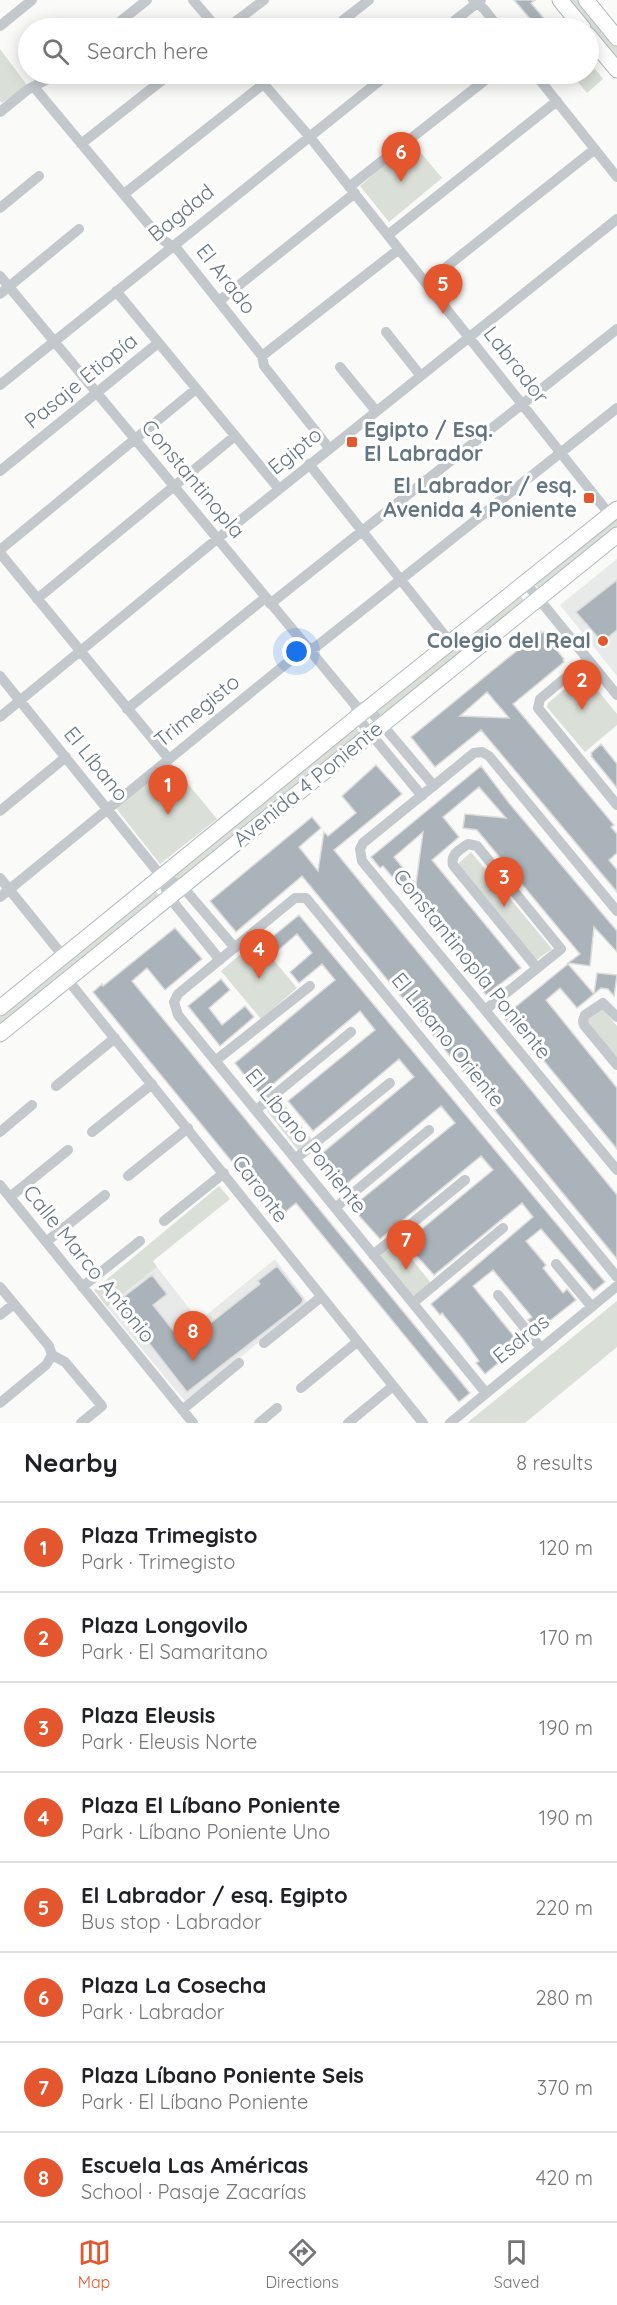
<!DOCTYPE html>
<meta charset="utf-8">
<style>
:root{--surface:#fff;--page:#f2f2f2;--text:#202124;--muted:#757577;--line:#e0e0e0;--accent:#e4572e}
body{margin:0;font-family:Quicksand,sans-serif;background:var(--page);color:var(--text)}
.you{position:absolute;left:297px;top:652px;width:21px;height:21px;margin:-15px;border:4px solid #fff;border-radius:50%;background:#1a73e8;box-shadow:0 0 0 9px #1a73e833}
.badge{display:grid;place-items:center;width:39px;height:39px;border-radius:50%;background:var(--accent);color:#fff;font-size:20px;font-weight:700}
.pin{position:absolute;translate:-50% -50px;filter:drop-shadow(0 2px 3px #0008)}
.pin::after{content:'';position:absolute;top:32px;width:21px;height:18px;background:inherit;clip-path:polygon(0 0,100% 0,50% 100%)}
.list{margin:0;padding:0;list-style:none}
h2{display:flex;justify-content:space-between;align-items:center;height:78px;margin:0;padding:0 24px;font-size:26px}
h2 small{font-size:20px;font-weight:400;color:var(--muted)}
.list li{display:grid;grid-template-columns:39px 1fr auto;gap:18px;align-items:center;box-sizing:border-box;height:90px;padding:0 24px;border-top:2px solid var(--line)}
.list b{display:block;font-size:22px;white-space:nowrap}
.list p{margin:0;font-size:20px;white-space:nowrap;color:var(--muted)}
.list em{font-size:20px;font-style:normal;color:var(--muted)}
.icon{flex:none;width:33px;height:33px;fill:none;stroke:currentColor;stroke-width:2;stroke-linecap:round;stroke-linejoin:round}
.map{position:relative;flex:none;width:617px;height:1423px;overflow:hidden}
.search{position:absolute;background:var(--surface);box-shadow:0 3px 15px #0003;left:18px;right:18px;top:18px;height:66px;display:flex;align-items:center;gap:15px;box-sizing:border-box;padding:0 21px;border-radius:33px;color:var(--muted);font-size:22px}
.sheet{height:798px;background:var(--surface)}
nav{display:flex;justify-content:space-around;align-items:center;box-sizing:border-box;height:84px;border-top:2px solid var(--line);background:var(--surface);font-size:16px;color:var(--muted)}
nav a{display:grid;justify-items:center;gap:3px}
nav .on{color:var(--accent)}
.map>svg:first-child{display:block}
.built{fill:#e8e9e9}
.green{fill:#dadfd7}
.building{fill:#aab3b9;stroke:#dcdcda;stroke-width:1.5;fill-rule:evenodd}
.lines{fill:none;stroke-linecap:round;stroke-linejoin:round}
.secondary-casing{stroke:#b3babf;stroke-width:17}
.street{stroke:#c3c8cc;stroke-width:10}
.secondary{stroke:#fff;stroke-width:15}
.poi-dot{fill:#e4572e;stroke:#fff;stroke-width:2}
.labels{text-anchor:middle;stroke-width:6;stroke-linejoin:round;paint-order:stroke}
.street-label{font-size:21px;fill:#657683;stroke:#fff}
.poi-label{font-size:21px;font-weight:bold;fill:#657683;stroke:#fff;text-anchor:end}
</style>
<div class="map">
<svg width="617" height="1423" viewBox="0 0 617 1423">
<rect width="100%" height="100%" fill="#fafaf8"/>
<path class="built" d="M617 559V676L560 605Z
M275 1259 308 1303 185 1401 107 1307 157 1267 199 1321Z"/>
<path class="green" d="M566 0H581L617 44V63Z
M0 49 27 85 2 103 0 101Z
M589 61 603 79 587 93 571 74H588Z
M412 142 442 178 389 222 360 186Z
M617 519V532L542 592 535 585Z
M519 594 526 603 380 720 374 711Z
M582 675 586 676 617 714V725L585 752 547 707 548 703Z
M356 727 361 735 179 880 170 876Z
M170 762 217 819 160 864 116 808Z
M471 852 552 949 535 961 457 865Z
M154 889 161 898 0 1029V1017Z
M257 940 297 988 261 1019 221 971Z
M602 1008 617 1026V1058L585 1021Z
M281 1100 314 1142 300 1153 267 1111Z
M219 1186 230 1199 153 1261 157 1267 107 1307 94 1290Z
M398 1242 431 1283 414 1298 380 1256Z
M617 1301V1347L525 1423H467Z"/>
<path class="building" d="M514 0H535L531 3 552 28H538Z
M617 580V630L602 642 576 612Z
M541 631 542 633 544 632 552 641 550 642 564 659 563 660 564 662 513 704 614 825 611 827 617 834V853L609 860 617 870V892L481 730 435 767 411 737ZM487 692 509 718 460 716Z
M601 744 617 764V788L591 756 592 755 591 753Z
M376 765 402 794 334 850 617 1195V1259L302 876 236 932 210 901 312 817 321 828 299 847 318 871 324 832 328 836 356 813 342 796Z
M481 766 509 803 617 931V952L594 927 590 966 568 963 580 954 477 830 463 828 465 814 506 818 479 787 443 817 459 837 432 860 521 968 486 995 477 984 479 982 433 925 383 866 380 868 371 857ZM423 832 416 884 394 857Z
M299 915 605 1282 594 1291 541 1229 526 1241 546 1265 543 1268 563 1293 567 1289 576 1300 537 1331 528 1320 532 1317 493 1270 473 1286 512 1334 517 1330 525 1341 485 1374 476 1363 479 1361 463 1339 442 1313 440 1315 431 1304 533 1217 522 1203 434 1275 415 1254 406 1242 493 1170 481 1156 380 1239 361 1218 352 1207 455 1123 441 1106 339 1190 322 1171 314 1160 414 1077 399 1059 313 1131 288 1101 375 1030 360 1011 260 1095 235 1063 335 980 322 964 299 983 290 972 312 953 297 934 275 953 266 942Z
M175 928 202 959 165 990 147 968 132 981 470 1393 459 1402 296 1203 278 1218 93 992 102 984 103 986Z
M568 964 594 994 577 1008 560 988 546 1000 617 1088V1149L515 1026 513 1028 503 1017Z
M597 973 617 975 614 996 608 989 601 988 594 994Z
M221 979 230 990 209 1008 222 1025 245 1006 254 1017 220 1046 188 1006Z
M277 1266 303 1299 302 1303 187 1392 117 1302 152 1275 167 1294 153 1305 184 1344 260 1284 258 1281Z"/>
<g class="lines">
<g class="secondary-casing">
<path id="secondary" d="M560 0 583 28
M586 0 617 38
M588 35 617 70
M0 1008 357 717 617 509
M0 1034 617 535"/>
</g>
<path class="street" d="M193 0 217 28
M473 0 484 9 499 28
M0 26 32 0
M112 28 147 0
M227 28 264 0
M333 28 369 0
M445 28 481 0
M255 74 309 136 610 515
M535 74 617 177
M34 87 160 238 178 250 262 356 264 366 329 448
M0 112 27 90 57 74
M81 144 170 74
M349 187 493 74
M124 194 276 74
M0 208 39 176
M388 235 557 101
M0 276 356 706 357 717 422 796
M426 283 595 149
M116 291 279 489
M0 294 79 229
M219 301 355 193
M386 332 420 375
M262 356 399 249
M340 367 376 411
M0 385 388 74
M309 464 450 642
M0 471 158 343
M0 550 196 389
M0 553 169 759
M525 582 617 695
M37 599 235 436
M270 604 617 329
M588 659 540 699 538 708 617 805
M0 676 161 876 169 897 220 960
M362 707 368 708 434 786
M127 709 265 598
M0 717 217 539 617 219
M0 811 66 757
M161 876 182 886 235 948
M0 878 63 956
M0 897 298 654 317 646 617 408
M617 911 489 756 482 752 474 753 363 843 360 849 362 861 617 1170
M67 979 423 1423
M485 1010 561 949 477 846 468 844C461 849 450 854 453 865L537 968
M617 1017 603 1003 585 1015 583 1021 584 1025 617 1065
M215 1061 310 986
M56 1086 115 1038
M256 1110 351 1032
M0 1132 32 1105
M92 1132 152 1084
M295 1159 390 1083
M128 1176 188 1128
M0 1185 193 1423
M10 1197 68 1150
M335 1208 429 1130
M164 1221 224 1173
M46 1242 105 1195
M373 1255 465 1180
M556 1264 592 1307
M0 1287 49 1346 52 1355
M82 1287 140 1241
M498 1295 541 1348
M413 1303 503 1228
M0 1315 14 1304
M264 1343 321 1297
M52 1355 65 1362 102 1406 81 1423
M301 1388 357 1342
M486 1393 178 1015 174 1002 178 994 295 898H306L617 1277
M0 1403 46 1365 52 1355
M182 1410 239 1363
M259 1423 277 1408
M348 1423 393 1386
M450 1423 617 1286"/>
<use href="#secondary" class="secondary"/>
</g>
<g class="poi-dot">
<rect x="346" y="436" width="12" height="12" rx="3"/>
<rect x="583" y="492" width="12" height="12" rx="3"/>
<circle cx="603" cy="641" r="6"/>
</g>
<g class="labels">
<g class="street-label">
<text transform="translate(181 213) rotate(-39)" y="7">Bagdad</text>
<text transform="translate(226 279) rotate(52)" y="7">El Arado</text>
<text transform="translate(516 365) rotate(52)" y="7">Labrador</text>
<text transform="translate(81 381) rotate(-39)" y="7">Pasaje Etiopía</text>
<text transform="translate(295 451) rotate(-39)" y="7">Egipto</text>
<text transform="translate(193 479) rotate(50)" y="7">Constantinopla</text>
<text transform="translate(197 711) rotate(-39)" y="7">Trimegisto</text>
<text transform="translate(96 764) rotate(51)" y="7">El Líbano</text>
<text transform="translate(308 784) rotate(-39)" y="7">Avenida 4 Poniente</text>
<text transform="translate(472 964) rotate(51)" y="7">Constantinopla Poniente</text>
<text transform="translate(448 1040) rotate(51)" y="7">El Líbano Oriente</text>
<text transform="translate(306 1141) rotate(51)" y="7">El Líbano Poniente</text>
<text transform="translate(260 1189) rotate(53)" y="7">Caronte</text>
<text transform="translate(89 1264) rotate(51)" y="7">Calle Marco Antonio</text>
<text transform="translate(521 1339) rotate(-39)" y="7">Esdras</text>
</g>
<g class="poi-label">
<text x="364" y="437" text-anchor="start">Egipto / Esq.<tspan x="364" dy="24">El Labrador</tspan></text>
<text x="577" y="493">El Labrador / esq.<tspan x="577" dy="24">Avenida 4 Poniente</tspan></text>
<text x="591" y="648">Colegio del Real</text>
</g>
</g>
</svg>
<div class="you"></div>
<div class="pin badge" style="left:168px;top:815px">1</div>
<div class="pin badge" style="left:582px;top:710px">2</div>
<div class="pin badge" style="left:504px;top:907px">3</div>
<div class="pin badge" style="left:259px;top:979px">4</div>
<div class="pin badge" style="left:443px;top:314px">5</div>
<div class="pin badge" style="left:401px;top:182px">6</div>
<div class="pin badge" style="left:406px;top:1270px">7</div>
<div class="pin badge" style="left:193px;top:1361px">8</div>
<div class="search"><svg class="icon" aria-label="search" viewBox="0 0 24 24"><circle cx="10" cy="10" r="6"/><path d="M15 15l6 6"/></svg>Search here</div>
</div>
<section class="sheet">
<h2>Nearby<small>8 results</small></h2>
<ul class="list">
<li><span class="badge">1</span><div><b>Plaza Trimegisto</b><p>Park · Trimegisto</p></div><em>120 m</em></li>
<li><span class="badge">2</span><div><b>Plaza Longovilo</b><p>Park · El Samaritano</p></div><em>170 m</em></li>
<li><span class="badge">3</span><div><b>Plaza Eleusis</b><p>Park · Eleusis Norte</p></div><em>190 m</em></li>
<li><span class="badge">4</span><div><b>Plaza El Líbano Poniente</b><p>Park · Líbano Poniente Uno</p></div><em>190 m</em></li>
<li><span class="badge">5</span><div><b>El Labrador / esq. Egipto</b><p>Bus stop · Labrador</p></div><em>220 m</em></li>
<li><span class="badge">6</span><div><b>Plaza La Cosecha</b><p>Park · Labrador</p></div><em>280 m</em></li>
<li><span class="badge">7</span><div><b>Plaza Líbano Poniente Seis</b><p>Park · El Líbano Poniente</p></div><em>370 m</em></li>
<li><span class="badge">8</span><div><b>Escuela Las Américas</b><p>School · Pasaje Zacarías</p></div><em>420 m</em></li>
</ul>
</section>
<nav>
<a class="on"><svg class="icon" aria-label="map" viewBox="0 0 24 24"><path d="M3 6l6-2 6 2 6-2v14l-6 2-6-2-6 2zM9 4v14M15 6v14"/></svg>Map</a>
<a><svg class="icon" aria-label="directions" viewBox="0 0 24 24"><path d="M12 3l9 9-9 9-9-9zM9 14v-3h6M13 9l2 2-2 2"/></svg>Directions</a>
<a><svg class="icon" aria-label="saved" viewBox="0 0 24 24"><path d="M7 4h10v16l-5-4-5 4z"/></svg>Saved</a>
</nav>
